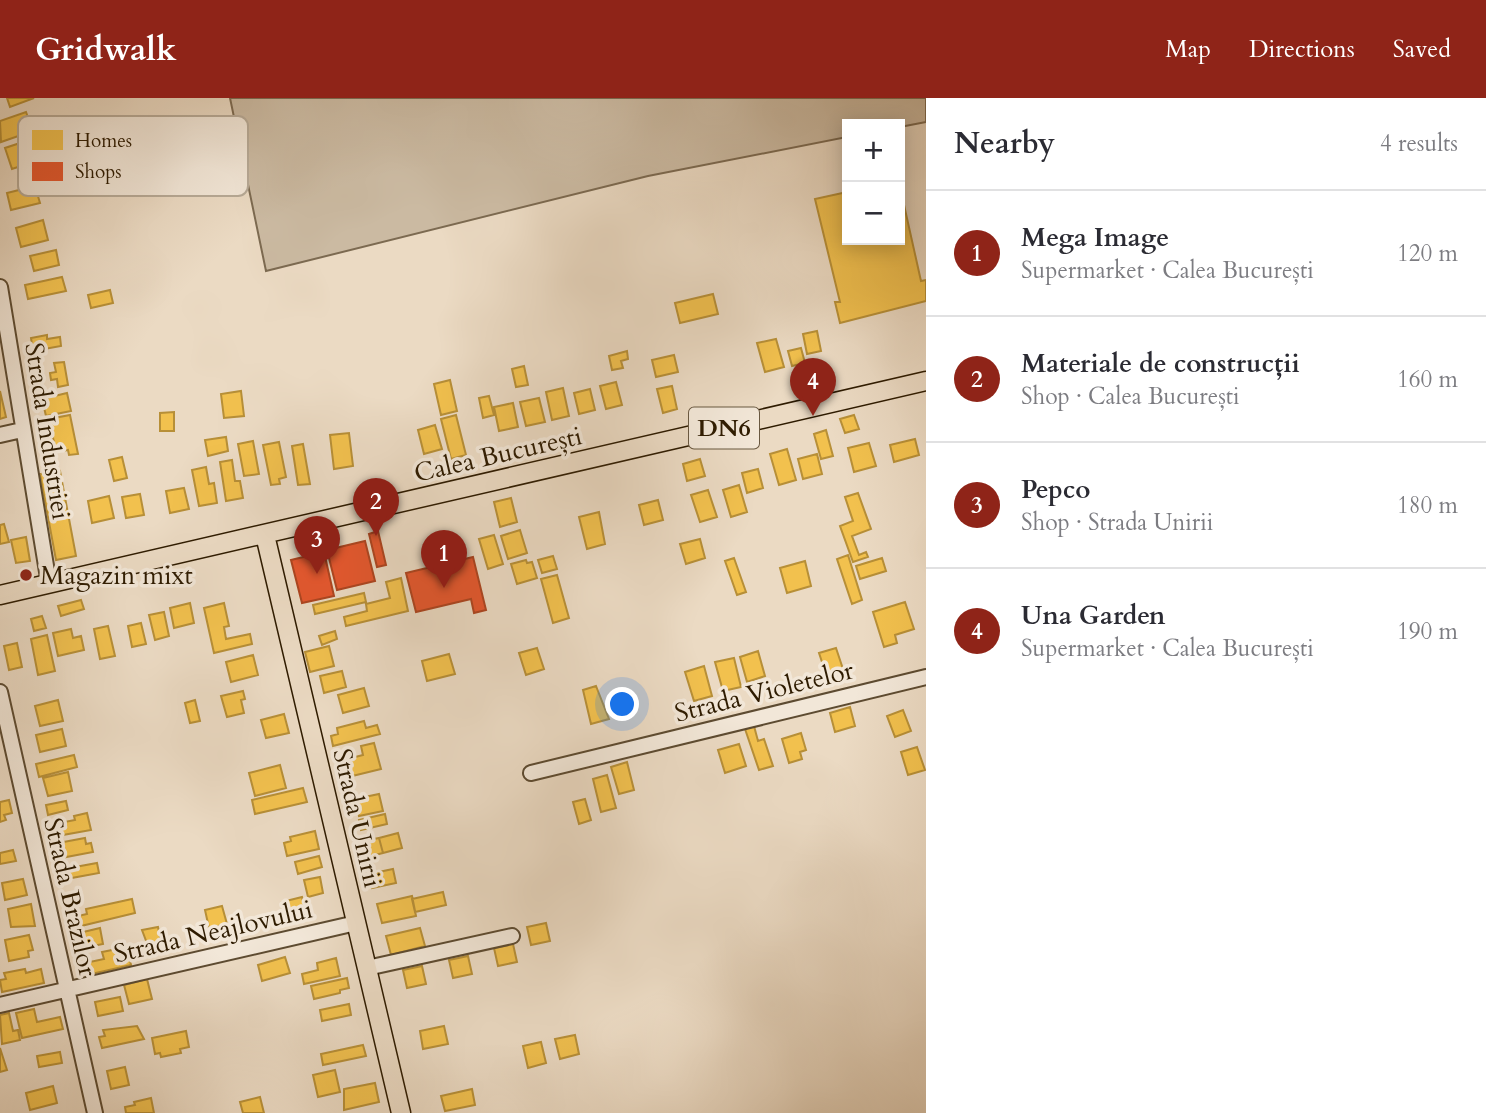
<!DOCTYPE html>
<meta charset="utf-8">
<style>
:root{--surface:#fff;--page:#f2f2f3;--text:#2b2b33;--muted:#7c7c81;--line:#e1e1e2;--accent:#8f2418}
body{margin:0;font-family:Cardo,serif;background:var(--page);color:var(--text)}
.controls{position:absolute;right:21px;top:21px;display:grid;overflow:hidden;border-radius:0px;box-shadow:0 4px 18px #0003}
.controls button{width:63px;height:63px;display:grid;place-items:center;padding:0;border:0;border-bottom:2px solid var(--line);background:var(--surface);color:var(--text);font:35px sans-serif}
.you{position:absolute;left:623px;top:607px;width:24px;height:24px;margin:-18px;border:5px solid #fff;border-radius:50%;background:#1a73e8;box-shadow:0 0 0 10px #1a73e833}
.badge{display:grid;place-items:center;width:46px;height:46px;border-radius:50%;background:var(--accent);color:#fff;font-size:23px;font-weight:700}
.pin{position:absolute;translate:-50% -58px;filter:drop-shadow(0 2px 4px #0008)}
.pin::after{content:'';position:absolute;top:37px;width:24px;height:21px;background:inherit;clip-path:polygon(0 0,100% 0,50% 100%)}
.list{margin:0;padding:0;list-style:none}
h2{display:flex;justify-content:space-between;align-items:center;height:91px;margin:0;padding:0 28px;font-size:30px}
h2 small{font-size:23px;font-weight:400;color:var(--muted)}
.list li{display:grid;grid-template-columns:46px 1fr auto;gap:21px;align-items:center;box-sizing:border-box;height:126px;padding:0 28px;border-top:2px solid var(--line)}
.list b{display:block;font-size:26px;white-space:nowrap}
.list p{margin:0;font-size:23px;white-space:nowrap;color:var(--muted)}
.list em{font-size:23px;font-style:normal;color:var(--muted)}
.map{position:relative;flex:none;width:926px;height:1015px;overflow:hidden}
header{display:flex;align-items:center;gap:42px;box-sizing:border-box;height:98px;padding:0 35px;background:var(--accent);color:#fff}
header strong{font-size:33px}
nav{display:flex;gap:38px;margin-inline-start:auto;font-size:24px}
main{display:flex}
aside{flex:1;background:var(--surface)}
.map>svg:first-child{display:block}
.green{fill:#cbbaa2;stroke:#7c6a51;stroke-width:2}
.homes{fill:#f2c14e;stroke:#b78f37;stroke-width:2}
.shops{fill:#e4572e;stroke:#ad4520;stroke-width:2}
.lines{fill:none;stroke-linecap:round;stroke-linejoin:round}
.minor-casing{stroke:#5d4b31;stroke-width:18}
.major-casing{stroke:#2e1b00;stroke-width:21}
.minor{stroke:#f2e7d8;stroke-width:14}
.major{stroke:#ebdac3;stroke-width:18}
.poi-dot{fill:#8f2418;stroke:#f2e7d8;stroke-width:2.5}
.labels{text-anchor:middle;stroke-width:7;stroke-linejoin:round;paint-order:stroke}
.shield{fill:#f2e7d8;stroke:#695841;stroke-width:2}
.shield-label{font-size:24px;font-weight:bold;fill:#2e1b00}
.street-label{font-size:26px;fill:#2e1b00;stroke:#f2e7d8}
.poi-label{font-size:26px;fill:#2e1b00;stroke:#f2e7d8;text-anchor:start}
.key{fill:#f2e7d8;stroke:#b7aa97;stroke-width:2}
.key-label{font-size:19px;fill:#2e1b00}
</style>
<header>
<strong>Gridwalk</strong>
<nav><a>Map</a><a>Directions</a><a>Saved</a></nav>
</header>
<main>
<div class="map">
<svg width="926" height="1015" viewBox="0 0 926 1015">
<rect width="100%" height="100%" fill="#ebdac3"/>
<filter id="stains"><feTurbulence type="fractalNoise" baseFrequency=".00286" numOctaves="4"/><feColorMatrix values="0 0 0 0 .2 0 0 0 0 .09 0 0 0 0 .02 0 0 0 .5 -.17"/></filter>
<radialGradient id="worn" r=".72"><stop offset=".6" stop-color="#630" stop-opacity="0"/><stop offset="1" stop-color="#630" stop-opacity=".3"/></radialGradient>
<path class="green" d="M230 0H926V24L900 29V26H847V39L648 78 266 173Z"/>
<path class="homes" d="M7 0H34L10 9Z
M26 14 33 33 1 44 0 23Z
M32 41 39 62 12 71 5 50Z
M35 88 40 105 11 112 7 95Z
M900 89 921 183 926 182V203L840 225 835 204H840L815 101 847 94V142H900Z
M43 122 48 142 21 149 16 130Z
M56 152 59 167 34 173 30 158Z
M62 179 66 193 28 201 25 187Z
M110 192 113 205 91 210 88 197Z
M713 196 718 216 680 225 675 205Z
M817 233 821 253 807 256 803 236Z
M47 237V241L60 239 61 248 33 253 31 240Z
M776 241 784 269 765 274 757 245Z
M801 250 805 265 792 268 788 253Z
M627 253 628 261 621 263 623 270 612 272 609 258Z
M674 257 678 274 656 279 652 262Z
M64 264 68 287 58 289 57 281 51 282 50 275 56 274 54 265Z
M524 268 528 287 516 289 512 271Z
M450 282 457 313 441 317 434 286Z
M616 284 622 307 606 311 600 288Z
M672 288 677 311 663 315 657 291Z
M563 290 569 318 552 322 546 294Z
M590 291 595 312 579 316 574 295Z
M0 293 6 319 0 321Z
M241 293 244 318 224 320 221 296Z
M67 295 71 313 46 318 42 301Z
M489 298 494 317 483 320 479 300Z
M539 300 545 324 526 328 520 304Z
M513 305 518 329 499 333 494 309Z
M174 314V333H160V315Z
M70 317 78 356 69 357 68 352 56 354 53 340 41 342 38 323Z
M456 317 466 357 451 361 441 321Z
M854 317 859 331 845 335 840 321Z
M435 327 442 351 424 356 418 332Z
M826 332 833 358 821 361 814 336Z
M349 335 353 368 334 371 330 337Z
M226 339 228 353 208 358 205 342Z
M915 341 919 357 894 364 890 347Z
M253 343 259 376 244 378 238 346Z
M279 344 286 379 279 381 280 386 271 387 263 347Z
M869 345 876 368 854 374 848 350Z
M303 346 310 386 298 387 292 348Z
M787 351 796 382 779 387 770 356Z
M817 356 822 376 803 381 798 361Z
M122 359 127 380 114 383 109 362Z
M700 361 705 378 687 383 683 366Z
M232 362 235 383H240L243 400 226 403 220 364Z
M206 369 209 386 214 385 217 405 199 408 192 372Z
M758 371 763 390 747 395 742 375Z
M60 373 76 458 56 462 40 376Z
M739 387 747 414 731 419 723 392Z
M184 390 189 411 170 415 166 393Z
M708 392 717 419 700 424 691 397Z
M858 395 871 431 852 438 859 457 866 454 868 459 853 464 840 428 853 423 845 399Z
M140 396 144 417 126 420 122 399Z
M109 398 114 420 92 425 88 403Z
M511 400 517 424 500 429 494 404Z
M658 402 663 422 644 427 639 407Z
M599 414 605 446 587 451 579 419Z
M4 426 9 444 0 446V427Z
M520 432 527 455 508 461 501 438Z
M494 437 503 466 488 471 479 441Z
M26 439 30 463 16 465 11 442Z
M700 441 705 460 686 466 680 446Z
M848 457 862 502 852 506 837 461Z
M553 458 557 471 542 475 538 462Z
M734 460 746 494 737 497 725 463Z
M882 460 886 473 860 481 856 468Z
M526 462 527 465 532 464 537 480 517 486 511 466Z
M805 463 811 488 787 495 780 470Z
M557 477 569 520 553 525 541 481Z
M401 480 408 513 346 528 344 519 367 513 366 506 390 500 386 484Z
M364 495 366 504 315 516 313 507Z
M81 502 84 511 61 518 58 508Z
M905 504 914 531 895 537 897 545 884 549 873 514Z
M190 505 194 525 174 530 170 510Z
M224 505 229 528 224 529 226 541 250 536 252 546 214 555 204 510Z
M164 514 169 538 155 542 149 517Z
M42 518 46 530 34 533 31 521Z
M141 525 146 546 132 549 128 528Z
M108 528 115 558 100 561 94 531Z
M71 531 73 540 81 538 84 552 58 558 53 535Z
M335 533 337 541 322 547 319 538Z
M47 537 55 573 38 577 31 541Z
M17 545 22 569 9 572 4 548Z
M329 548 334 568 310 574 305 554Z
M537 550 544 571 526 577 519 555Z
M836 550 843 571 826 576 819 555Z
M758 553 765 578 747 584 740 559Z
M449 556 455 576 427 583 422 563Z
M253 557 258 577 231 584 226 564Z
M734 560 741 589 723 593 715 564Z
M704 568 712 598 694 603 685 574Z
M342 573 346 589 324 595 320 578Z
M596 588 609 621 591 626 583 592Z
M364 590 369 608 343 615 338 597Z
M243 593 245 601 241 602 244 615 227 619 221 598Z
M58 602 63 623 40 628 35 608Z
M195 602 200 623 190 625 185 605Z
M850 609 855 628 835 634 830 615Z
M903 612 911 633 895 639 887 618Z
M284 616 289 635 266 640 261 622Z
M364 623 366 630 377 627 380 636 333 648 331 638 338 636 337 630Z
M754 628 758 643 764 641 773 668 759 672 745 631Z
M62 631 66 648 40 654 36 637Z
M801 635 806 652 800 654 802 661 789 665 782 641Z
M374 645 381 671 340 681 336 664 363 657 361 648Z
M739 646 746 668 725 675 718 652Z
M917 649 925 672 908 677 901 654Z
M74 657 77 669 39 679 36 666Z
M627 664 634 692 619 696 611 669Z
M280 667 286 690 255 698 249 675Z
M68 674 72 693 48 698 43 680Z
M607 677 616 710 601 714 593 681Z
M303 690 307 704 255 716 252 702Z
M379 696 383 713 359 718 355 701Z
M585 701 591 722 579 726 573 704Z
M9 702 12 715 4 717 6 722 0 724V704Z
M66 703 68 712 48 717 46 707Z
M87 715 91 732 57 738 54 726 75 722 74 718Z
M385 716 387 726 361 732 359 722Z
M315 733 319 751 287 758 284 745 291 743 290 739Z
M398 735 402 750 383 755 379 740Z
M85 740 86 746 91 745 93 754 61 760 58 745Z
M379 740 383 755 363 760 360 749 365 748 364 743Z
M13 752 16 763 0 766V755Z
M319 758 322 769 298 776 295 764Z
M97 765 99 775 66 781 64 771Z
M393 771 396 785 372 790 369 776Z
M320 779 323 795 308 799 304 782Z
M23 781 27 797 5 802 2 785Z
M443 794 446 807 415 814 412 801Z
M412 798 416 818 382 825 377 806Z
M302 799 306 816 286 820 282 804Z
M132 801 135 815 81 828 78 818 87 816 86 811Z
M31 806 35 828 11 829 8 811Z
M222 808 227 826 209 830 205 812Z
M546 825 550 843 531 847 527 829Z
M158 829 163 854 151 856 142 832Z
M100 830 103 846 82 850 79 835Z
M420 830 425 848 391 857 386 838Z
M29 837 33 852 28 853 29 859 9 863 5 842Z
M513 846 517 864 498 868 494 850Z
M127 849 131 867 87 877 85 865 104 861 102 854Z
M468 858 472 876 453 880 449 862Z
M285 859 290 875 262 883 258 867Z
M336 860 340 878 304 886 302 876 318 872 317 865Z
M422 868 426 886 407 890 403 872Z
M25 871 26 875 41 871 44 885 2 894 0 882 6 881 4 875Z
M347 880 349 890 340 892V895L314 901 311 888Z
M147 881 152 901 129 906 124 887Z
M120 899 123 913 98 918 95 904Z
M349 906 351 917 322 923 320 912Z
M34 911 37 924 60 919 63 931 22 940 16 915Z
M9 915 13 933 18 932 20 942 2 946 0 917Z
M137 928 144 941 102 950 99 939 105 938 103 932Z
M444 928 448 946 423 951 420 933Z
M186 933 189 949 180 951 181 955 161 959 160 955 155 956 152 940Z
M575 937 579 956 560 961 555 941Z
M541 944 546 965 528 970 523 948Z
M363 947 366 958 323 967 321 956Z
M0 950 7 972 0 974Z
M60 954 62 965 39 969 37 958Z
M125 969 129 987 111 991 107 973Z
M335 972 340 994 318 999 313 977Z
M375 985 379 1004 344 1012V991Z
M53 988 57 1005 30 1012 26 995Z
M472 991 475 1007 445 1013 441 998Z
M260 999 264 1015H243L240 1004Z
M151 1000 154 1015H126L125 1009 135 1007 134 1004Z"/>
<path class="shops" d="M378 433 386 467 377 469 369 436Z
M365 443 375 483 337 492 327 452Z
M324 454 334 498 302 505 291 462Z
M473 459 486 512 474 515 471 501 416 514 406 475Z"/>
<g class="lines">
<g class="minor-casing">
<path id="minor" d="M0 189 49 486
M0 337 22 332
M0 594 95 1015
M531 675 926 579
M367 870 512 838
M0 907 356 825"/>
</g>
<g class="major-casing">
<path id="major" d="M265 437 401 1015
M0 497 926 283"/>
</g>
<use href="#minor" class="minor"/>
<use href="#major" class="major"/>
</g>
<circle class="poi-dot" cx="26" cy="477" r="7"/>
<g class="labels">
<rect class="shield" x="689" y="309.5" width="70" height="41" rx="5"/>
<g class="shield-label">
<text x="724" y="338">DN6</text>
</g>
<g class="street-label">
<text transform="translate(48 333) rotate(81)" y="9">Strada Industriei</text>
<text transform="translate(498 356) rotate(-13)" y="9">Calea București</text>
<text transform="translate(764 593) rotate(-14)" y="9">Strada Violetelor</text>
<text transform="translate(358 720) rotate(77)" y="9">Strada Unirii</text>
<text transform="translate(71 799) rotate(77)" y="9">Strada Brazilor</text>
<text transform="translate(213 833) rotate(-13)" y="9">Strada Neajlovului</text>
</g>
<g class="poi-label">
<text x="40" y="486">Magazin mixt</text>
</g>
</g>
<rect x="18" y="18" width="230" height="80" rx="10" class="key"/>
<rect x="32" y="32" width="31" height="20" fill="#f2c14e"/>
<rect x="32" y="64" width="31" height="19" fill="#e4572e"/>
<g class="key-label">
<text x="75" y="49">Homes</text>
<text x="75" y="80">Shops</text>
</g>
<rect width="100%" height="100%" filter="url(#stains)"/>
<rect width="100%" height="100%" fill="url(#worn)"/>
</svg>
<div class="controls">
<button>+</button>
<button>−</button>
</div>
<div class="you"></div>
<div class="pin badge" style="left:444px;top:490px">1</div>
<div class="pin badge" style="left:376px;top:438px">2</div>
<div class="pin badge" style="left:317px;top:476px">3</div>
<div class="pin badge" style="left:813px;top:318px">4</div>
</div>
<aside>
<h2>Nearby<small>4 results</small></h2>
<ul class="list">
<li><span class="badge">1</span><div><b>Mega Image</b><p>Supermarket · Calea București</p></div><em>120 m</em></li>
<li><span class="badge">2</span><div><b>Materiale de construcții</b><p>Shop · Calea București</p></div><em>160 m</em></li>
<li><span class="badge">3</span><div><b>Pepco</b><p>Shop · Strada Unirii</p></div><em>180 m</em></li>
<li><span class="badge">4</span><div><b>Una Garden</b><p>Supermarket · Calea București</p></div><em>190 m</em></li>
</ul>
</aside>
</main>
